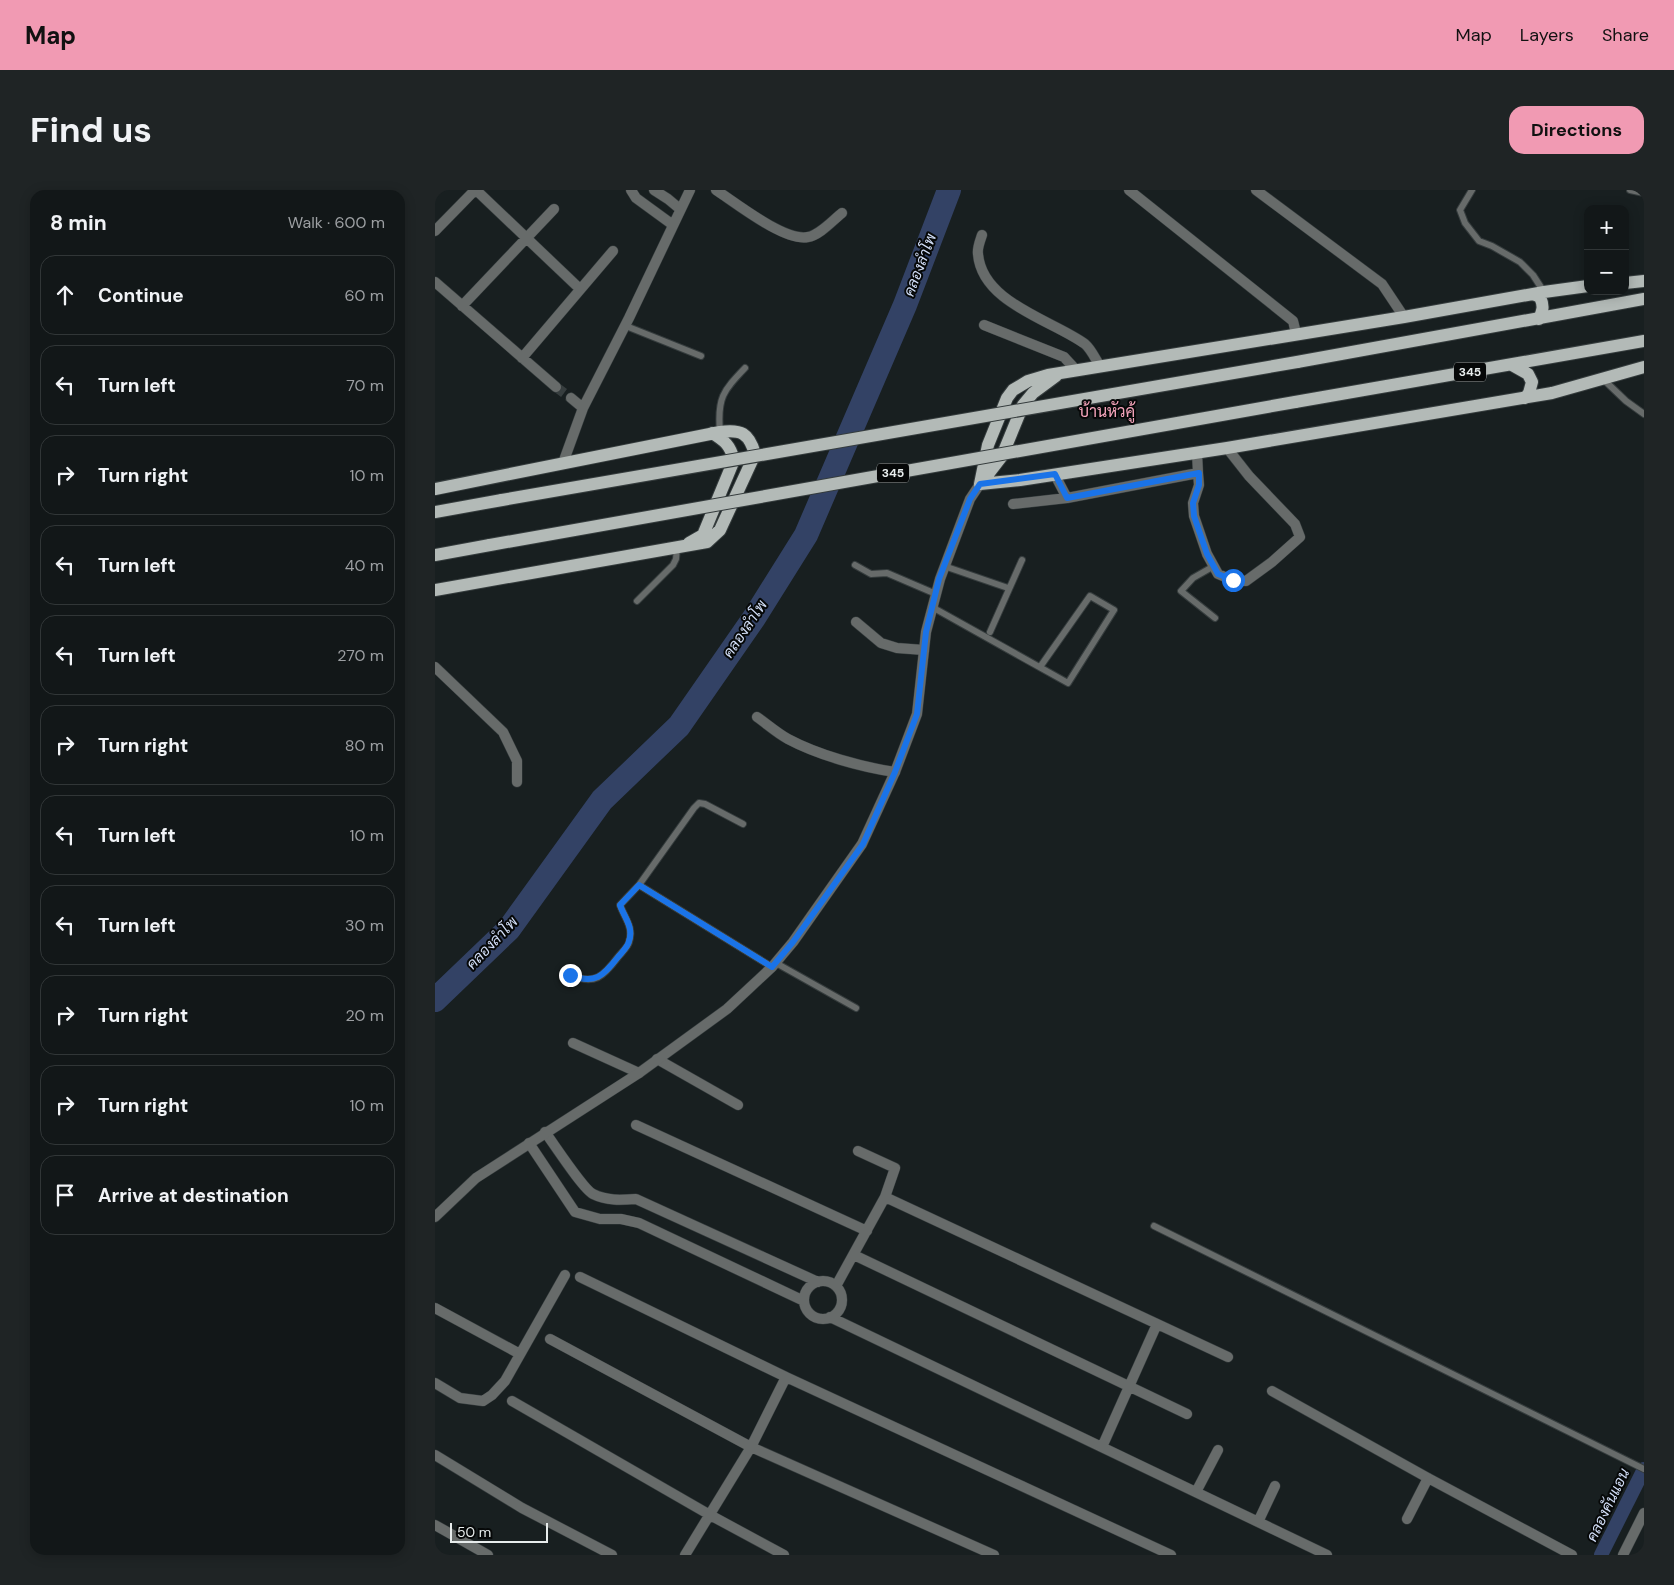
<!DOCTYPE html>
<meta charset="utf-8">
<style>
:root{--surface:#121718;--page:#1f2425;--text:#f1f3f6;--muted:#9c9fa2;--line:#313637;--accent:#f19ab3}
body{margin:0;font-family:"DM Sans",Sarabun,sans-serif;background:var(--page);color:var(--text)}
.controls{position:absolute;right:15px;top:15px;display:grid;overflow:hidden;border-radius:10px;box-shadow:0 2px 12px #0003}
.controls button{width:45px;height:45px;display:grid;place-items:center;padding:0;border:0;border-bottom:1px solid var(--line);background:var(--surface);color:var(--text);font:25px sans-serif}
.scale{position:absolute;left:15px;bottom:12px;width:98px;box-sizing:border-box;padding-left:5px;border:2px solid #e7ecec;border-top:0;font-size:14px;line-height:18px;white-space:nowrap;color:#e7ecec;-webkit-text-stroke:4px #060808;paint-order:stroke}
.stop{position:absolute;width:15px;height:15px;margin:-11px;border:4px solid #1a73e8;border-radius:50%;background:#fff}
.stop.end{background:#1a73e8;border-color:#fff;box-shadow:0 1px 5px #0008}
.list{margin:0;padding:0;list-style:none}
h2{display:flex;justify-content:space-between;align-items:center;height:65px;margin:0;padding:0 20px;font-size:21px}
h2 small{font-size:16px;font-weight:400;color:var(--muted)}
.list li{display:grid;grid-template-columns:32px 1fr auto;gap:15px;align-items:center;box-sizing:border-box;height:80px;margin:0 10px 10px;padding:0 10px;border:1px solid var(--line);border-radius:15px}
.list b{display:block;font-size:19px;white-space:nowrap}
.list em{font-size:16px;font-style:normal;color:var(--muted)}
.icon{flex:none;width:28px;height:28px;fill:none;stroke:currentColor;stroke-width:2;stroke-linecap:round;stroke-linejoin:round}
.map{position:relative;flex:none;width:1209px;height:1365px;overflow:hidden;border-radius:15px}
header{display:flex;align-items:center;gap:30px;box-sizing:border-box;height:70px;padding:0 25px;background:var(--accent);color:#111}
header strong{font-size:24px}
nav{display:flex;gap:28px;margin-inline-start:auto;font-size:18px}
.intro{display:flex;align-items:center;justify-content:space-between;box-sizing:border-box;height:120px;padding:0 30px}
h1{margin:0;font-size:35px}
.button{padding:12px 22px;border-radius:15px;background:var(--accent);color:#111;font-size:18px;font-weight:700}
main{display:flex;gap:30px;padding:0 30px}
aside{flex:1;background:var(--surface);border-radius:15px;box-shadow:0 2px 12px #0003}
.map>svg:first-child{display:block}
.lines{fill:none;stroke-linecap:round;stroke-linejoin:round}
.canal{stroke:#334265;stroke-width:14}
.river{stroke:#334265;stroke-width:24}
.minor-tunnel{stroke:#373e3f;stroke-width:10;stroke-dasharray:10 5;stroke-linecap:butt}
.service-casing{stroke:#353c3d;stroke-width:8}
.minor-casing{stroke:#353c3d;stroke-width:11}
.tertiary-casing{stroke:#353c3d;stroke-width:11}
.primary-casing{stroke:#353c3d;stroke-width:14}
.service{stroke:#676b6a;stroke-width:6}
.minor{stroke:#676b6a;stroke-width:10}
.tertiary{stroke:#676b6a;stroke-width:10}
.primary{stroke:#b3bab7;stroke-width:12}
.primary-bridge-casing{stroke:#353c3d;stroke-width:14;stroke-linecap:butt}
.primary-bridge{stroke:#b3bab7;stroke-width:12}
.route{stroke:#1a73e8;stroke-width:6}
.labels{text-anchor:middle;stroke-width:4;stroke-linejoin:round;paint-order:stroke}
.shield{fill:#060808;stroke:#a4a8a8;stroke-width:1}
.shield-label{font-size:12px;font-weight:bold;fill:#e7ecec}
.water-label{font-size:15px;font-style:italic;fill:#d2def7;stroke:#060808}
.quarter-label{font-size:16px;fill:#f6a5bc;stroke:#060808}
</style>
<header>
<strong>Map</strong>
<nav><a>Map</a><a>Layers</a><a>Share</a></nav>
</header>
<div class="intro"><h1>Find us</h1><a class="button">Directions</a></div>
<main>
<aside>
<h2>8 min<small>Walk · 600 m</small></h2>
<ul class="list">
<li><svg class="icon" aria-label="ahead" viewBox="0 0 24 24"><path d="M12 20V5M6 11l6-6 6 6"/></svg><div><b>Continue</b></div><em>60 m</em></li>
<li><svg class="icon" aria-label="left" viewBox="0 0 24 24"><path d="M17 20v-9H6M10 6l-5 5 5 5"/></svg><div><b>Turn left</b></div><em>70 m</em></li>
<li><svg class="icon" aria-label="right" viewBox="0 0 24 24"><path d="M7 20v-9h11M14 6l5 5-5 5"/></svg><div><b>Turn right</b></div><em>10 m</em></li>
<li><svg class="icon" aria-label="left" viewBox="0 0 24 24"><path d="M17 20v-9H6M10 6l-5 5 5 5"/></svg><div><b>Turn left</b></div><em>40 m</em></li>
<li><svg class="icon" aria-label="left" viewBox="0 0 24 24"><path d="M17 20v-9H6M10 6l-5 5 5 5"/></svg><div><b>Turn left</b></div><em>270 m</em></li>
<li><svg class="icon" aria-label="right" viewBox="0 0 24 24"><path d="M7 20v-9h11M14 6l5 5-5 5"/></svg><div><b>Turn right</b></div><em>80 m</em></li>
<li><svg class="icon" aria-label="left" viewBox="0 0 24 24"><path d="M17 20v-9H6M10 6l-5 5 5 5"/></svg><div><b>Turn left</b></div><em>10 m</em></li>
<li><svg class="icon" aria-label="left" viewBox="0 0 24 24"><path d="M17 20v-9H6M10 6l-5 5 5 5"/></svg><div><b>Turn left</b></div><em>30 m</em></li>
<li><svg class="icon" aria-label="right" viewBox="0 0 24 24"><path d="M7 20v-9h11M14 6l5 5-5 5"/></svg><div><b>Turn right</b></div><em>20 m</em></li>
<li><svg class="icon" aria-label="right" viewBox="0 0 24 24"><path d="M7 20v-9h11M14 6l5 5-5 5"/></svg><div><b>Turn right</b></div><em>10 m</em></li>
<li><svg class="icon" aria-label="arrive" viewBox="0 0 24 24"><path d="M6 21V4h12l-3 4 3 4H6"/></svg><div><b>Arrive at destination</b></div></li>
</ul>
</aside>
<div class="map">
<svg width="1209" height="1365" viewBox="0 0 1209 1365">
<rect width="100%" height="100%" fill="#181f20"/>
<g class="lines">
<path class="canal" d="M1166 1365 1209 1279"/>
<path class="river" d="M0 810 74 739 167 610 244 536 319 428 371 345 470 115 514 0"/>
<path class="minor-tunnel" d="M121 197 136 208"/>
<g class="service-casing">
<path id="service" d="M1037 0 1025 20 1030 33 1044 51 1057 56 1085 72 1098 85 1109 102
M1195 0 1209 3
M191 136 266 166
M1168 189 1191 211 1209 224
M285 242C282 208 288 201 310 178
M420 375 436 384 452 383 501 404
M509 376 573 398
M779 376 758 388 746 401 780 428
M202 411 238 375 241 369 242 358
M497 417 633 493 679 420 655 406 605 477
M555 442 587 370
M308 634 270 614 264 613 259 618 204 695 337 777
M341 773 421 818
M135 785C160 795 168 787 183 767 186 763 193 757 194 752 199 737 189 727 185 715L204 695
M719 1036 1209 1279"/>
</g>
<g class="minor-casing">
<path id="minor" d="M41 0 145 99
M196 0 201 8 238 35
M219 0 233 9 245 19
M281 0C301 13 350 52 373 47 385 45 398 30 407 23
M694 0 858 131 861 143
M0 41 40 0
M547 45C545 51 542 58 543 64 547 113 617 130 650 154 656 159 661 170 665 176
M0 92 121 197
M27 116 119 19
M549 135 629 167 641 180
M87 168 178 61
M136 208 148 218
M128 273 148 218 194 128 255 0
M763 283 764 295 758 313 759 326 772 364 783 384 797 390 811 391 837 372 865 347 860 334 814 286 792 258
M620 285 632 308 763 283 762 263
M578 314 632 308
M421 432 446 453 462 458 489 460
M0 477 68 542 82 571V592
M322 527C332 534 342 543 353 549 383 565 426 577 460 582
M138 853 204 883
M222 869 303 915
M201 935 432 1041
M110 942C119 954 148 999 158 1004 172 1011 186 1010 201 1009L383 1092
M94 953 140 1022 165 1029H186L204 1033 369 1111
M450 1007 793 1167
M419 1065 752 1224
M145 1087 351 1187 316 1257 250 1365
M369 1110a19 19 0 1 1 38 0a19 19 0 1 1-38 0Z
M401 1096 450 1007 460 978 423 961
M0 1118 85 1164
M395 1127 892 1365
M115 1149 316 1257 559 1365
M351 1187 736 1365
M0 1193 25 1208 48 1211 57 1205 70 1191 130 1085
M837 1201 993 1288 1137 1365
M77 1211 275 1325 349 1365
M667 1257 722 1134
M0 1265 87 1318 177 1365
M761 1302 783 1260
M972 1329 993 1288
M823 1332 840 1296
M0 1335 53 1365"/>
</g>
<g class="tertiary-casing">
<path id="tertiary" d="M821 0 947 94 969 127
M0 1027 41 988 204 883 292 819 337 777 358 752 427 654 460 582 482 524 491 442 505 389 535 309 545 294
M1188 1365 1209 1323"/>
</g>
<g class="primary-casing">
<path id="primary" d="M1190 93 1209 91
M1098 104 1105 107C1109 116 1108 120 1104 129
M862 172 1209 109
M1077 175 1093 184 1097 192 1094 203 1090 208
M860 212 1209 151
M547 292 567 266 588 215 598 203 621 186
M545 294 553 255 572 208 578 200 593 191 613 185 969 127 1109 102 1153 96
M545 294 585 290 792 258 1117 203 1209 177
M0 299 285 242C306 239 314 243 320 264L285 340 272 352 0 400
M0 322 67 310
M254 353 268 345 299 270C295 255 290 251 277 243
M0 365 55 355"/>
</g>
<use href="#service" class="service"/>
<use href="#minor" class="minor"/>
<use href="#tertiary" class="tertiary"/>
<use href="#primary" class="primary"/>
<g class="primary-bridge-casing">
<path id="primary-bridge" d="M67 310 862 172
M55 355 860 212"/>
</g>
<use href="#primary-bridge" class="primary-bridge"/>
</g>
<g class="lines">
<path class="route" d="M135 785C160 795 168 786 183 767 186 763 193 757 194 751 199 737 189 727 185 715L204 695 337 777 358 752 428 654 460 582 482 524 491 442 504 389 535 309 545 294 620 284 632 308 764 283V295L758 313 759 326 772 364 783 384 798 390"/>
</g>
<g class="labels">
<g class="shield">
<rect x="1019" y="172.5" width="32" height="19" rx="4"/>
<rect x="442" y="273.5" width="32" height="19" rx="4"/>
</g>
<g class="shield-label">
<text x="1035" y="186">345</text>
<text x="458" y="287">345</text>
</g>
<g class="water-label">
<text transform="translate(485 75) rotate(-69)" y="5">คลองลำโพ</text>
<text transform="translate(310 439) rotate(-56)" y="5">คลองลำโพ</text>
<text transform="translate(57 753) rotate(-46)" y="5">คลองลำโพ</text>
<text transform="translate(1173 1315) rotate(-64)" y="5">คลองคันแอน</text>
</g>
<g class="quarter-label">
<text x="672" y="227">บ้านหัวคู้</text>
</g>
</g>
</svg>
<div class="controls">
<button>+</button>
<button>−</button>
</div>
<div class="scale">50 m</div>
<div class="stop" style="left:798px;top:390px"></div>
<div class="stop end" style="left:135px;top:785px"></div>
</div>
</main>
